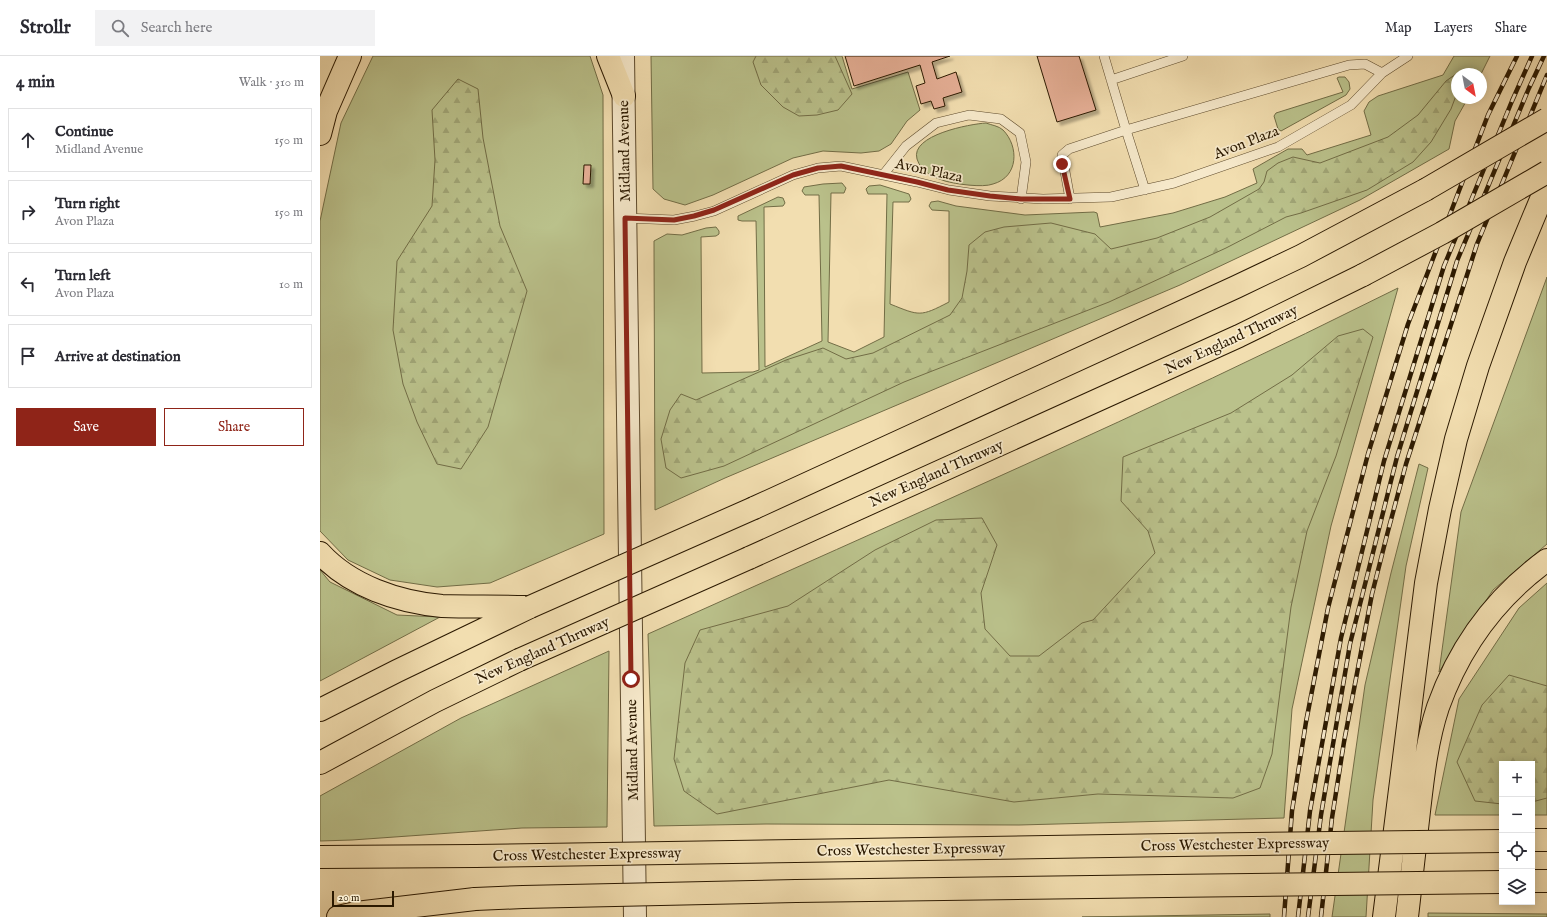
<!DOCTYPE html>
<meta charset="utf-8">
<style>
:root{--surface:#fff;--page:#f2f2f3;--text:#2b2b33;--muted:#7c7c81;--line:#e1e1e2;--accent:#8f2418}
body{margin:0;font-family:"IM FELL English",serif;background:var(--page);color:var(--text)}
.controls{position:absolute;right:12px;bottom:12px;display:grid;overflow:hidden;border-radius:0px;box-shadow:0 2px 10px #0003}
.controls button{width:36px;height:36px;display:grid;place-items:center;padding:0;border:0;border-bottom:1px solid var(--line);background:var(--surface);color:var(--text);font:20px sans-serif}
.compass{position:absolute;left:1131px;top:12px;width:36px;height:36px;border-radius:50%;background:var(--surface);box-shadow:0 2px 10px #0003;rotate:148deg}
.scale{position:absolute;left:12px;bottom:10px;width:62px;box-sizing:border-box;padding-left:4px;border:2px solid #2b1900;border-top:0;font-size:11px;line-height:14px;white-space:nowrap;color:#2b1900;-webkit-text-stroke:3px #f7eacc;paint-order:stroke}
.stop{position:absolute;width:12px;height:12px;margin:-9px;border:3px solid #8f2418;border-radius:50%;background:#fff}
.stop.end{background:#8f2418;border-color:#fff;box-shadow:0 1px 4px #0008}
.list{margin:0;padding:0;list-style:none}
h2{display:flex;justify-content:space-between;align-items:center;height:52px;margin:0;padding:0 16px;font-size:17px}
h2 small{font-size:13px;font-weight:400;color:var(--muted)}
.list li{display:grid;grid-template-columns:26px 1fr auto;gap:12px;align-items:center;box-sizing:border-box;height:64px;margin:0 8px 8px;padding:0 8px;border:1px solid var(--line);border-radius:0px}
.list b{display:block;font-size:15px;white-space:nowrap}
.list p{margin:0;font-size:13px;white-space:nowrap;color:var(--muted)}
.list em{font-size:13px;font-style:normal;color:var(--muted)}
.actions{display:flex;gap:8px;padding:12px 16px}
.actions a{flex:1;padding:9px 0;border:1px solid var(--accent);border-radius:0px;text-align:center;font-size:14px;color:var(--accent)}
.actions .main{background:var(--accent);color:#fff}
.icon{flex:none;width:22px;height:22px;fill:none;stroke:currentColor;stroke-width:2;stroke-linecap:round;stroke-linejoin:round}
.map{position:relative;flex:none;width:1227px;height:861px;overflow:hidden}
header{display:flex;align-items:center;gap:24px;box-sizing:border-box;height:56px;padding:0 20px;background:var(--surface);border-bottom:1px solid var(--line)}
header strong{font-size:19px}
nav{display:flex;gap:22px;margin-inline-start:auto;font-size:14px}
.search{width:280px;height:36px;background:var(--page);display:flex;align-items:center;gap:10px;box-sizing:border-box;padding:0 14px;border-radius:0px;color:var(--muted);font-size:15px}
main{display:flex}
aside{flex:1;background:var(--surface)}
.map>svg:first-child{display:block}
.green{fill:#bac18b;stroke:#726d46}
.forest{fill:url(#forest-firs);stroke:#726d46}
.building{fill:#e6af96;stroke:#2b1900;filter:url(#shadow)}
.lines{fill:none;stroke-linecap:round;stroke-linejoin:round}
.service-casing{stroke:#5d4a2c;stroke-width:10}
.tertiary-casing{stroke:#5d4a2c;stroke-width:24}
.motorway-casing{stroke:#2b1900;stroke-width:24}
.service{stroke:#f7eacc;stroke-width:9}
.tertiary{stroke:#f7eacc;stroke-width:22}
.motorway{stroke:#f2deb0;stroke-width:22}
.rail-casing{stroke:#2b1900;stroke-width:4.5}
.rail{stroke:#f7eacc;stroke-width:3;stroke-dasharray:9;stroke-linecap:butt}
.motorway-bridge-casing{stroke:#2b1900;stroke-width:24;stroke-linecap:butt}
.motorway-bridge{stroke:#f2deb0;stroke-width:22}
.route{stroke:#8f2418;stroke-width:5}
.labels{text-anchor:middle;stroke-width:3.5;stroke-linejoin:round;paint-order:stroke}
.street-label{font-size:15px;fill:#2b1900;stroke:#f7eacc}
</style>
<header>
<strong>Strollr</strong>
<div class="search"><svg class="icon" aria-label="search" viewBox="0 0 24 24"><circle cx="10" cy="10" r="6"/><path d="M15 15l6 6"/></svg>Search here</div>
<nav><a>Map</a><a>Layers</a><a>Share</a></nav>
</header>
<main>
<aside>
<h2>4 min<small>Walk · 310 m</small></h2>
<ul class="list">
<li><svg class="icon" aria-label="ahead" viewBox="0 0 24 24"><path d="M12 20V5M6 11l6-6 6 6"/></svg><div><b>Continue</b><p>Midland Avenue</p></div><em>150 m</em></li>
<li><svg class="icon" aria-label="right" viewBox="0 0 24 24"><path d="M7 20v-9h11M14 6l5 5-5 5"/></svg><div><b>Turn right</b><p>Avon Plaza</p></div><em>150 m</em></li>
<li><svg class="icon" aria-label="left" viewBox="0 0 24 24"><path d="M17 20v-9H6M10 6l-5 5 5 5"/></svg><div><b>Turn left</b><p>Avon Plaza</p></div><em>10 m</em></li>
<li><svg class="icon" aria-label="arrive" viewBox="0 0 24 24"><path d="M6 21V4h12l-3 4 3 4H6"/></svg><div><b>Arrive at destination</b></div></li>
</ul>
<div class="actions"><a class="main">Save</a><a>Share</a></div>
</aside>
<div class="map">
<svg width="1227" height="861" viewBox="0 0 1227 861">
<defs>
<pattern id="forest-firs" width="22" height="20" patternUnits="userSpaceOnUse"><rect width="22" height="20" fill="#bac18b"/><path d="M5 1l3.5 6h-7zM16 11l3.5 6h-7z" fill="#a0a576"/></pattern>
<filter id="shadow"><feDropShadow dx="3.5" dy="3.5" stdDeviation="1" flood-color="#0004"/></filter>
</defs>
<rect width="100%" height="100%" fill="#f2deb0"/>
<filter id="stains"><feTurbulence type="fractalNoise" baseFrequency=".005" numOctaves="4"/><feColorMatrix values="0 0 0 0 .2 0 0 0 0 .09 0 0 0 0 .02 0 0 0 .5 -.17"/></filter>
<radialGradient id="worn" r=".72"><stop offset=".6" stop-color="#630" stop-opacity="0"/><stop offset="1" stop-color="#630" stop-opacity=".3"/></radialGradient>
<path class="green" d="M53 0H270L283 39 284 478 170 527 117 531 70 524 28 504 0 475V165L21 67Z
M331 0H522L532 33 588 16 600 54 587 65 571 88 559 95 541 97 503 95 473 102 393 139 365 149 344 143 333 133Z
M1134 0H1170L1161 18H1137V42H1148L1135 65 1129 93 1040 144 860 229 405 422 335 454 334 185 347 178 362 179 386 172 396 171 399 175V178L396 180 381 181 382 317 433 316 439 314 436 165H422L418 164V160L458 141 463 142 465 147 463 150 444 151 445 311 502 285 499 139H485L482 135 484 131 503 128 522 127 526 132 524 137H511L508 286 534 296 564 281 567 138H548L546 133 549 130 560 129 589 138 591 143 589 146H573L570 248C600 260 600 261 629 246V155L612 154 609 150 611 146 618 145 636 150 705 159 774 156 777 157 780 171 853 157 905 141 937 127 933 113 968 93H982L987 99 1051 79 1044 55 1049 46 1058 40 1123 19Z
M1019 21H1025L1029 26 1030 33 1026 39 961 75 958 73 954 60 956 57 1023 36 1017 22Z
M666 67C671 69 679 70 683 74 699 90 699 121 673 128 663 132 635 128 625 125 613 121 601 116 597 103 590 79 650 68 666 67Z
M1227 221V488L1173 534 1119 616 1141 456Z
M1078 232 1011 470 972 653 964 762 699 769 446 768 334 770 328 578C579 465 832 355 1078 232Z
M1099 408 1108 412 1086 510 1053 744 1046 861H1012L1045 629 1071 517Z
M0 514 10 526 77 559 120 561 0 625Z
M1227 527V759H1212V708H1182V759H1115L1139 643 1199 552Z
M289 595 287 771 202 772 32 784 0 785V740L141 662Z
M1108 857 1227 858V861H1108Z
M950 858V861H762Z"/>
<path class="forest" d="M436 0H515L532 38 518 54 497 59 479 60 463 51 441 29 433 6Z
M1139 16V18H1137V37L1131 53 1111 86 1093 106 1047 134 981 157 966 161 906 192 789 246 584 326 404 410 361 422 346 412 341 383 350 354 361 338 376 344 466 304 503 292 526 303 553 297 630 259 642 242 647 215 649 189 665 176 684 171 731 167 775 178 791 193 837 182 890 161 939 133 944 126 947 115 958 107 973 101 1000 107 1068 81 1098 59 1126 25Z
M138 23 158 33 163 82 180 170 207 235 168 371 141 413 117 408 97 366 83 328 73 274 77 205 112 150 115 104 112 54Z
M1043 273 1053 281 1016 400 987 475 971 551 952 698 940 732 913 742 778 738 694 746 569 724 397 758 364 735 354 703 365 607 380 574 468 550 555 494 616 464 662 462 677 489 661 537 665 573 690 600H719L762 567 773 564 835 497 828 475 801 445 803 401 911 357 972 319 1018 280Z
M1189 619 1227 630V742L1212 746V708H1182V748L1155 745 1137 706 1162 649Z"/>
<path class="building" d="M525 0H630L612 6 617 23 636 16 642 36 623 42 625 50 614 53 611 45 601 48 596 30 605 27 600 9 534 30Z
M717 0H759L776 54 737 66Z
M264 109H271L270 128H263Z"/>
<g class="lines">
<g class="service-casing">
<path id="service" d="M791 24 863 0
M563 119 586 90 616 67 649 59 681 63 700 77 706 106 701 143
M825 134 806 74 1029 9 1045 8 1062 17
M750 143 742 99 749 93 806 74 784 0
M305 162 354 164 375 160 394 155 473 119 498 112 521 110 597 126 629 134 670 140 723 143 791 141 854 127 958 91 1031 49 1062 17 1088 0"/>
</g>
<g class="tertiary-casing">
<path id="tertiary" d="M303 0 315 861"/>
</g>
<g class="motorway-casing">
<path id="motorway" d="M288 0 304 40
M0 78 6 55 30 0
M434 452 916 231 981 200 1105 134
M0 497C30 530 78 546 122 550 149 551 177 550 205 551
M429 502 855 309 919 280 1043 219
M0 654 77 615 210 551
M0 707 115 645 199 604
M1212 784H1227
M475 795 853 789
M0 801 155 800
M1212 825H1227
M476 835 847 830
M18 861 36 857 155 843
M1064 861 1106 527 1120 453 1136 383 1158 310 1195 206 1227 129
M1087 861C1091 826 1095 791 1099 755 1103 720 1107 684 1118 651 1139 592 1176 541 1227 504"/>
</g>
<use href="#service" class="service"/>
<use href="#tertiary" class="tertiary"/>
<use href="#motorway" class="motorway"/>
<g class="rail-casing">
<path id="rail" d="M964 861 972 755 986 666 1008 552 1048 398 1088 268 1168 59 1197 0
M978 861 990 755 1021 582 1064 405 1124 210 1192 45 1212 0
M988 861 1001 759 1030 588 1077 401 1137 205 1209 32 1224 0
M1001 861 1012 762 1024 686 1052 538 1068 475 1086 408 1157 188 1227 19"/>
</g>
<use href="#rail" class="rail"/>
<g class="motorway-bridge-casing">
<path id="motorway-bridge" d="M1105 134 1227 63
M1043 219 1122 177 1227 116
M210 551 434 452
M199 604 429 502
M853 789 1182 785
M155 800 475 795
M847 830 1182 826
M155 843 203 841 476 835"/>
</g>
<use href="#motorway-bridge" class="motorway-bridge"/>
</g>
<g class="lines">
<path class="route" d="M311 623 305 162 354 164 374 160 394 154 473 119 498 112 521 110 597 126 628 134 670 140 701 143H750L742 108"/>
</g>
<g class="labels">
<g class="street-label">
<text transform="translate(926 86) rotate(-21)" y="5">Avon Plaza</text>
<text transform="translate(304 95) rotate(-91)" y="5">Midland Avenue</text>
<text transform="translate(609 114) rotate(12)" y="5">Avon Plaza</text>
<text transform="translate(911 283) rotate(-25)" y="5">New England Thruway</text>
<text transform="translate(616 417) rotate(-24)" y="5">New England Thruway</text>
<text transform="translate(222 594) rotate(-24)" y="5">New England Thruway</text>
<text transform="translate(312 694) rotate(-91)" y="5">Midland Avenue</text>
<text transform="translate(915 788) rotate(-1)" y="5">Cross Westchester Expressway</text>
<text transform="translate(591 793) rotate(-1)" y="5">Cross Westchester Expressway</text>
<text transform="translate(267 798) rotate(-1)" y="5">Cross Westchester Expressway</text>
</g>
</g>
<rect width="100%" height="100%" filter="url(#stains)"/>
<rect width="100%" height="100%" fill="url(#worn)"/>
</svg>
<div class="controls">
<button>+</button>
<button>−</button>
<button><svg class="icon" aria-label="locate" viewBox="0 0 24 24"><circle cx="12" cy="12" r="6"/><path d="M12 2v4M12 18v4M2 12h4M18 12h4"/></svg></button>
<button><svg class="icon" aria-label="layers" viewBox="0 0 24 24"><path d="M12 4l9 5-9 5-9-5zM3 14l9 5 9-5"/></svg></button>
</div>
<svg class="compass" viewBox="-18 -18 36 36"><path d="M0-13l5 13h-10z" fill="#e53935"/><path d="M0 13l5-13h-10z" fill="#7c7c81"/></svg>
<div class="scale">20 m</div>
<div class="stop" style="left:311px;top:623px"></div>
<div class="stop end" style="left:742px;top:108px"></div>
</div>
</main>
